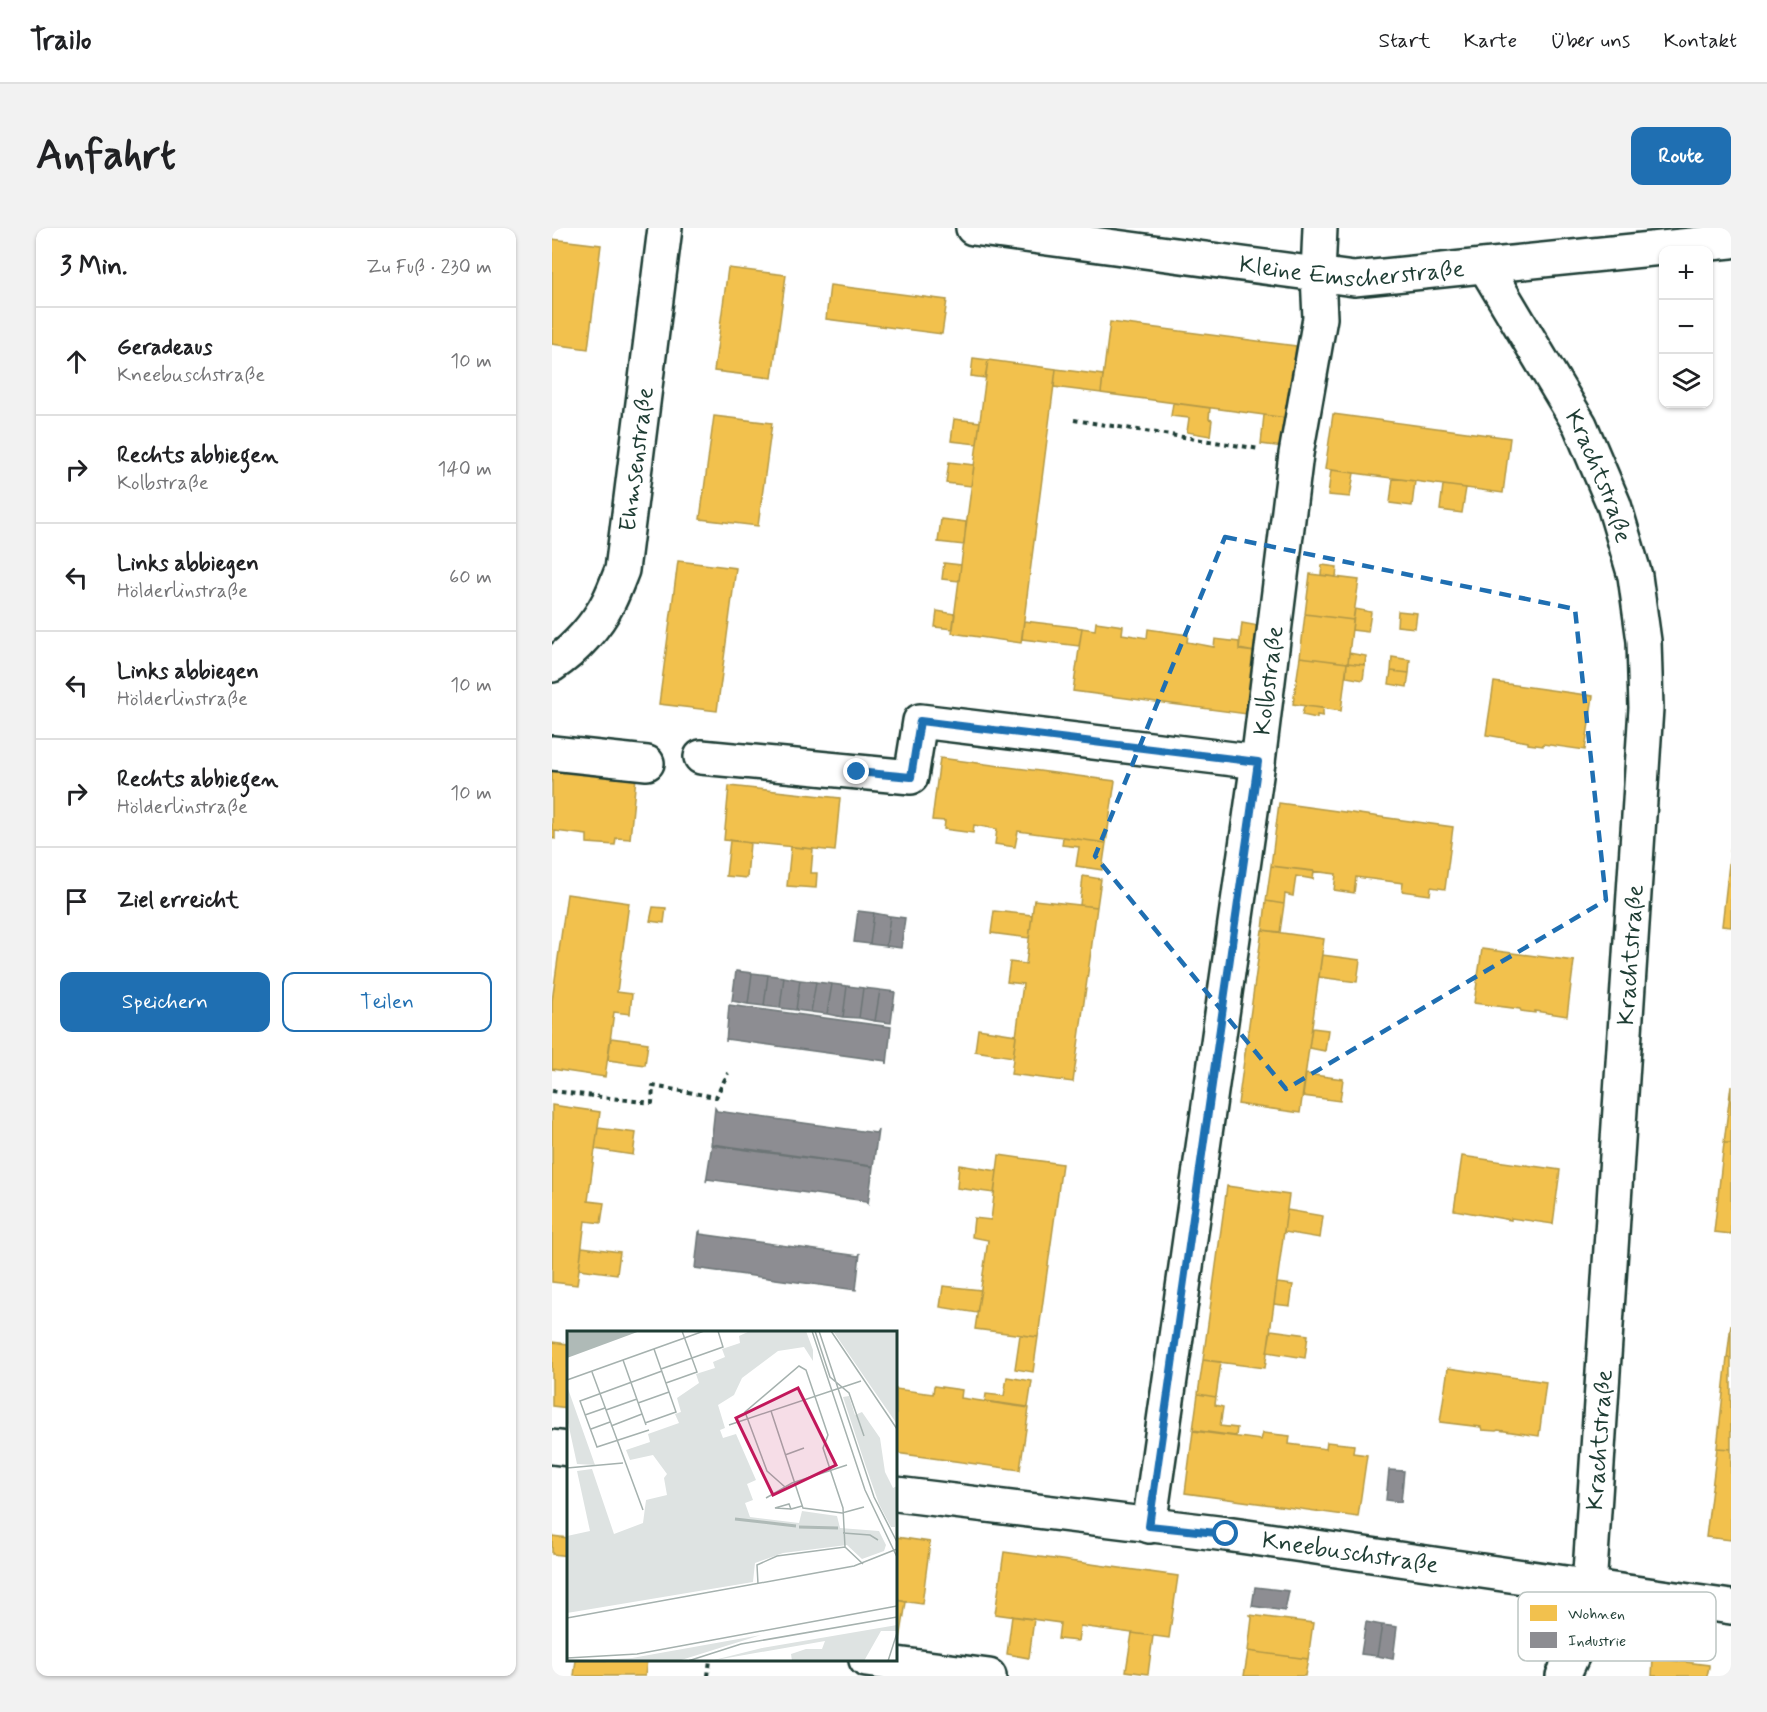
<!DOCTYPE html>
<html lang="de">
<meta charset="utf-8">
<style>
:root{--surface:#fff;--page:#f2f2f2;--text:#202124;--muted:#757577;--line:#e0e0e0;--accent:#1f6fb2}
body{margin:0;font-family:Mynerve,sans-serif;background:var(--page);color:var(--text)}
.controls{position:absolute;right:18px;top:18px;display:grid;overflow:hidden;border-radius:12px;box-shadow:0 2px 4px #0004}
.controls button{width:54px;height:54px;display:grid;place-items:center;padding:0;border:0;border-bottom:2px solid var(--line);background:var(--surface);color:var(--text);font:30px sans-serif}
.stop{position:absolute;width:18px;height:18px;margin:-14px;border:4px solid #1f6fb2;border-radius:50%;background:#fff}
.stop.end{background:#1f6fb2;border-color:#fff;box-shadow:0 2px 6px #0008}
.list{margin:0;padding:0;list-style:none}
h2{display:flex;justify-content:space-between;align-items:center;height:78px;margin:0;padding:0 24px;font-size:26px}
h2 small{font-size:20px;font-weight:400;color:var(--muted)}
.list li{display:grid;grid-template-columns:39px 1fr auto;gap:18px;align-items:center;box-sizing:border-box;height:108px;padding:0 24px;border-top:2px solid var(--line)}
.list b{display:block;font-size:22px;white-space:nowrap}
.list p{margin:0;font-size:20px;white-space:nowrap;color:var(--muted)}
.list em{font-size:20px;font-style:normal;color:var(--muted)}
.actions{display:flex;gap:12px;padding:18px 24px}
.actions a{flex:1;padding:14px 0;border:2px solid var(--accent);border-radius:12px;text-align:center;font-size:21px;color:var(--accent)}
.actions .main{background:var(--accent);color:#fff}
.icon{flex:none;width:33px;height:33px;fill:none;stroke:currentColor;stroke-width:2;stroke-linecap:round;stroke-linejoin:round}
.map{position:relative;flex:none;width:1179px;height:1448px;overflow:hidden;border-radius:12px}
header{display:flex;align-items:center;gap:36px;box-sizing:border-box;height:84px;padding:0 30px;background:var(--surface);border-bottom:2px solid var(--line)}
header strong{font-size:28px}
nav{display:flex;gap:33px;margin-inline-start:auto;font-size:21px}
.intro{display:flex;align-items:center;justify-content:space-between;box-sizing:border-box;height:144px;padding:0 36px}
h1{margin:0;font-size:42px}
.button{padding:15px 27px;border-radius:12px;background:var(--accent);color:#fff;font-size:21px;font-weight:700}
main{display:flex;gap:36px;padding:0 36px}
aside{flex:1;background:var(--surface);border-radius:12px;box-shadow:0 2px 4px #0004}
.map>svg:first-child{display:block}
.homes{fill:#f2c14e;stroke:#b39946;stroke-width:1.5}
.industry{fill:#8d8d92;stroke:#6c7576;stroke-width:1.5}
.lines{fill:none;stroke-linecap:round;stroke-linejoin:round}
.minor-casing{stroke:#1f3d34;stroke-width:38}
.path{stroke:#1f3d34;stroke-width:4;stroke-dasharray:4.5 4.5;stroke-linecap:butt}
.minor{stroke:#fff;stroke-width:33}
.route{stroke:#1f6fb2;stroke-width:8}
.marked{fill:none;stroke:#1f6fb2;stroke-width:4.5;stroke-dasharray:12 8;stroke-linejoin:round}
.labels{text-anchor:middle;stroke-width:6;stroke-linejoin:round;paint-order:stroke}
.street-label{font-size:24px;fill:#1f3d34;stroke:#fff}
.inset-river{fill:none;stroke:#afbab7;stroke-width:3}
.inset-road{fill:none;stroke:#a5b1ae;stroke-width:1.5}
.view{fill:#c2185b;fill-opacity:0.15;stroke:#c2185b;stroke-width:3}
.inset-edge{fill:none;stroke:#1f3d34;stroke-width:3}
.key{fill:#fff;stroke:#bcc5c2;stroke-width:1.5}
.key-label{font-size:16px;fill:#1f3d34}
</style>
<header>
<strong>Trailo</strong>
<nav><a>Start</a><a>Karte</a><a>Über uns</a><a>Kontakt</a></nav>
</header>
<div class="intro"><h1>Anfahrt</h1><a class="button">Route</a></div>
<main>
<aside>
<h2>3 Min.<small>Zu Fuß · 230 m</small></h2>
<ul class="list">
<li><svg class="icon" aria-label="ahead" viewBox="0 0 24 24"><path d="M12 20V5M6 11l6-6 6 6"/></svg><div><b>Geradeaus</b><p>Kneebuschstraße</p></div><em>10 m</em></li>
<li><svg class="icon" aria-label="right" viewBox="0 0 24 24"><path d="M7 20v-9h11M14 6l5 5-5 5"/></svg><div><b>Rechts abbiegen</b><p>Kolbstraße</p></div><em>140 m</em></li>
<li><svg class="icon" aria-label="left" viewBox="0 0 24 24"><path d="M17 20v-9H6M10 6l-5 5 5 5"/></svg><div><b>Links abbiegen</b><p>Hölderlinstraße</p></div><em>60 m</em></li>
<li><svg class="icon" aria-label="left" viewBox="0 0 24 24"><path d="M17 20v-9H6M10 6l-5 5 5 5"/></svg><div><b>Links abbiegen</b><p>Hölderlinstraße</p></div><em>10 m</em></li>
<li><svg class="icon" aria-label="right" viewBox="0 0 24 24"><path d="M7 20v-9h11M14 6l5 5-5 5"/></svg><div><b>Rechts abbiegen</b><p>Hölderlinstraße</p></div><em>10 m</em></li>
<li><svg class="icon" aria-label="arrive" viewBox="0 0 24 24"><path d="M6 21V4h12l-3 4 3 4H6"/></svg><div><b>Ziel erreicht</b></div></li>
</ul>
<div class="actions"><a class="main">Speichern</a><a>Teilen</a></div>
</aside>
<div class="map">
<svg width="1179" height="1448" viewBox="0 0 1179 1448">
<rect width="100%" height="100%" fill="#fff"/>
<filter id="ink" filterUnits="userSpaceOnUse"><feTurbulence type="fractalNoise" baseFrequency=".0167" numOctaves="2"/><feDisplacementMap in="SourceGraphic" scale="12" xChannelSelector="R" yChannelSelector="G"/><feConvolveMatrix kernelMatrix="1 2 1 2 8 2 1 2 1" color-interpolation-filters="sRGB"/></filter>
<g filter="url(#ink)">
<path class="homes" d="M0 11 49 17 36 121 0 116Z
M176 40 234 47 220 150 162 143Z
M278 57 395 72 390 106 274 91Z
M558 94 744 118 735 190 549 165Z
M421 130 436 132 433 150 419 148Z
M436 132 504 141 469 415 400 405Z
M504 141 551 147 549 165 502 159Z
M621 175 658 180 657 191 660 192 658 208 635 204 637 190 619 188Z
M781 186 958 210 951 265 773 241Z
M712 187 735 190 731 219 709 216Z
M162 188 220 195 206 298 148 291Z
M402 191 428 194 425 216 399 213Z
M397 234 422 237 419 258 394 255Z
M779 242 802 245 798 269 776 267Z
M841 250 863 253 860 278 838 275Z
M891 257 914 260 910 285 888 282Z
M389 291 414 294 412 317 386 314Z
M126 333 184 340 165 483 107 476Z
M392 335 409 337 407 353 390 351Z
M770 337 785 339 784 349 769 347Z
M758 346 807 352 801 392 753 386Z
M803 381 819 384 816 404 800 402Z
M385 383 403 386 401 401 383 399Z
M846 383 865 385 863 400 845 398Z
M753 386 801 392 796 435 748 429Z
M472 393 530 400 527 418 470 411Z
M544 394 571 398 570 406 595 410 596 401 636 407 635 414 662 419 663 411 687 414V422L703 424 695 486 521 463 530 400 543 402Z
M690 395 707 398 703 424 687 421Z
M797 425 814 428 813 437 796 435Z
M748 429 795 435 789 483 741 476Z
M840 429 858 432 857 445 839 443Z
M795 435 813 437 811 452 794 449Z
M839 443 857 445 855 459 837 456Z
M942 454 1041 468 1033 522 991 516V518L976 516V514L934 507Z
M752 478 771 480V488L765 487V490L750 487Z
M388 530 563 553 554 615 466 603 463 619 443 616 445 601 422 597 421 605 392 601 393 593 380 592Z
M0 540 84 549 78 611 64 610 63 617 35 615V607L3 603V611L0 610Z
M177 558 288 570 283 623 172 612Z
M727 575 901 599 893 661 879 659 878 667 850 663 851 655 804 649 802 665 782 662 784 646 719 638Z
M511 609 554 615 550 642 524 638 527 619 510 617Z
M178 612 198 615 195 650 174 648Z
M1179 618V699L1170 698Z
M239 619 261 621 259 645H265L264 660 235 658Z
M719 638 762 643 761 651 744 648 741 668 733 666 732 676 714 673Z
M531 648 549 651 545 679 528 677Z
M15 666 77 675 65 764 80 766 78 786 62 784 53 849 0 841V773Z
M482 672 545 679 521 854 459 846 471 756 455 754 458 734 474 736Z
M714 673 732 676 728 704 711 702Z
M101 679 114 680 112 695 98 693Z
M442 683 480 687 477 710 439 705Z
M710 702 772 711 748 885 686 876Z
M930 721 1022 733 1015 788 983 783V785L969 783 968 781 922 775Z
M770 727 808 732 805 754 767 749Z
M760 800 776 802 773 823 757 820Z
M426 801 464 807 461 829 423 823Z
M59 810 96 815 93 837 56 832Z
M754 846 791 851 788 873 751 868Z
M1179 857V915H1172Z
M0 877 48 884 36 973 52 975 49 995 33 993 25 1057 0 1054Z
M46 900 84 905 81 927 43 921Z
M1172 915H1179V1006L1162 1004Z
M447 927 510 936 486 1109 423 1101 436 1012 420 1009 422 990 439 992Z
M910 928 1008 942 1001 996 959 990V992L902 982Z
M407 937 445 943 442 965 405 960Z
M675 958 737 967 713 1140 651 1132Z
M735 982 771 988 768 1010 732 1004Z
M30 1019 68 1024 65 1046 27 1041Z
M725 1055 741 1057 738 1078 722 1076Z
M391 1058 429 1062 425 1085 388 1079Z
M1179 1096V1130H1175Z
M719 1102 756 1107 753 1130 715 1124Z
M468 1107 486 1109 481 1144 463 1141Z
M0 1114 16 1116V1180L0 1178Z
M1175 1130H1179V1221L1165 1220Z
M651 1132 669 1134 664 1169 646 1166Z
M896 1140 994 1154 987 1208 946 1202 944 1203 930 1202 929 1199 888 1194Z
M455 1149 480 1153 476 1179 433 1173 434 1166 452 1168Z
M382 1158 410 1162 409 1170 477 1180 468 1242 344 1225V1161L381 1166Z
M646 1166 664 1169 663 1177 671 1179 668 1198 685 1200 684 1208 641 1202Z
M641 1203 709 1212 711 1205 738 1208 737 1216 774 1221 775 1214 802 1217 801 1225 815 1227 806 1289 633 1265Z
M1165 1220 1179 1221V1312L1154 1309Z
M0 1308 16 1310V1328L0 1326Z
M344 1309 378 1314 370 1376 344 1372Z
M452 1324 626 1348 617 1410 528 1398 526 1413 506 1411 508 1395 443 1386Z
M344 1372 354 1374 348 1412 344 1411Z
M698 1387 761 1395 756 1431 696 1423 700 1390Z
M460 1388 482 1391 477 1430 455 1426Z
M580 1405 601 1408 596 1446 574 1443Z
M696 1423 756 1431 753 1448H692Z
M1101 1430 1157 1437V1439L1155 1448H1100Z
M24 1432H95L93 1448H22Z"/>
<path class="industry" d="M306 683 322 685 318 716 302 714Z
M322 685 338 688 334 718 318 716Z
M338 688 353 690 349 720 334 718Z
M184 743 200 745 196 776 180 773Z
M200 745 216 747 212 778 196 776Z
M216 747 232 749 228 780 212 778Z
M232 749 248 752 244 782 228 780Z
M248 752 264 754 259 784 244 782Z
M264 754 280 756 275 786 259 784Z
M280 756 295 758 291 789 275 786Z
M295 758 311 760 307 790 291 789Z
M311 760 328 762 323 793 307 790Z
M328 762 343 764 339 795 323 793Z
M177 777 339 799 335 836 334 833 174 811V814Z
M163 880 165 883 324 905 326 902 321 939 159 917Z
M160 916 319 938 321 939 316 976 314 973 155 951 154 954Z
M148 1003V1006L307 1028 308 1025 304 1062 143 1040 147 1004Z
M837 1242 852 1243 849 1274 834 1272Z
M703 1359 737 1363 733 1383 700 1378Z
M814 1394 830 1397 825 1428 809 1426Z
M830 1397 845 1399 841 1431 825 1428Z"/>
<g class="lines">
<g class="minor-casing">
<g id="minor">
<path id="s1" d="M421 0 802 51 1179 13"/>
<path id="s2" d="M933 38 1028 197 1062 277 1083 348 1092 413 1094 480 1037 1360 1022 1424 1011 1448"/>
<path id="s3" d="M0 437C23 422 45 397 57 373 62 363 66 352 70 342L113 0"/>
<path d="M0 525 95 535"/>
<path d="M149 529 359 549 368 493 706 534"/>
<path d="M0 1219 16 1221"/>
<path id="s4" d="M344 1266 674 1306 1179 1379"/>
<path id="s5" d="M597 1298 706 534 744 226 768 90 766 47 768 0"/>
<path d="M314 1432 437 1448"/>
</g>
</g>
<path class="path" d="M522 192 708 221
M0 863 100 875 101 858 164 869 176 845
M156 1448 158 1432"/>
<use href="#minor" class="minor"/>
</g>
</g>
<g class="lines" filter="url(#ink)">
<path class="route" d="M305 544 359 549 368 493 706 534 597 1298 674 1306"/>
</g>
<path class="marked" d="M673 309 1023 381 1054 672 734 861 543 628Z"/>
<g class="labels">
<g class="street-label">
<text dy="8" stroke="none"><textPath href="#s1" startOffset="382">Kleine Emscherstraße</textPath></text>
<text dy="8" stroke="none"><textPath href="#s3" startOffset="232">Ehmsenstraße</textPath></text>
<text dy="8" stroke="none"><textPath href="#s2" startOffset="240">Krachtstraße</textPath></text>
<text dy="8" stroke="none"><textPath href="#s5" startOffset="854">Kolbstraße</textPath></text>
<text transform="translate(1078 727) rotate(-86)" y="8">Krachtstraße</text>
<text transform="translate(1047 1212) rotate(-86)" y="8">Krachtstraße</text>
<text dy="8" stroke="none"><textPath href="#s4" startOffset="458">Kneebuschstraße</textPath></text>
</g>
</g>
<g transform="translate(15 1103)">
<rect width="330" height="330" fill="#fff"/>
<path d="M183 0H239L246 19V30L237 16 211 20 175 47 167 64 151 74 158 97 153 99 156 107 169 103 189 149 180 153 186 169 178 172 183 186 232 192 235 180 270 185 273 197 312 200 319 214 317 220 295 228 280 214 216 222 188 232 186 251 0 282V205L23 200 10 140 25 138 47 203 76 192 79 169 100 164 97 147 100 143 86 124 63 129 59 119 83 111 81 103 112 92 108 83 114 81 110 67 132 52 129 43 148 37 146 31 158 26 155 18 173 12 172 5ZM266 0H330V93L305 57ZM0 55 28 134 10 133 0 87ZM282 65 288 84 295 81 313 107 318 141 326 157 330 155 328 196H324L312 173 298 133 276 66ZM330 294V300H314L297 330H225L224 323 239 318H255L258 310 143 330 195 317ZM194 304 111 330H10L65 327Z" fill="#dee3e2"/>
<path d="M5 0H73L0 27V2Z" fill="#afbab7"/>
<path class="inset-river" d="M168 188 229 195M232 196 271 197"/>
<path class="inset-road" d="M245 0 298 159 330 226M248 0 263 46 282 62 297 105M252 0 307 166 330 211M264 0 330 98M56 29 79 94M94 38 156 16 151 0M25 41 76 179M0 49 137 0M99 52 130 41 115 0M71 72 102 61M39 79 70 68M204 80 236 177 275 182 297 176M18 84 38 77M78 92 109 81 87 18M162 94 294 50M44 95 75 83M24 98 43 91M82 99 30 116 13 70 95 40M218 124 237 117M0 137 56 132M218 156 200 140 178 81 232 35 239 39 261 104 256 117 276 177 278 216M199 167 225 152 280 134M224 178 208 177 222 173 224 178 235 175M276 202 303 204 311 209M191 253 190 234 210 225 278 216 296 233M0 287 287 235 330 218M0 327 70 323 330 275M121 330 174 313 330 286M321 330 330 302"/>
<path class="view" d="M231 57 269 134 206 164 169 87Z"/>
<rect width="330" height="330" class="inset-edge"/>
</g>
<rect x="966" y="1364" width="198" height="69" rx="9" class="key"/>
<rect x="978" y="1377" width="27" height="16" fill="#f2c14e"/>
<rect x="978" y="1404" width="27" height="16" fill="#8d8d92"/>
<g class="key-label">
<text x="1016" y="1391">Wohnen</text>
<text x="1016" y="1418">Industrie</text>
</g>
</svg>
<div class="controls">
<button>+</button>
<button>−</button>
<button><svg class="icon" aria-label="layers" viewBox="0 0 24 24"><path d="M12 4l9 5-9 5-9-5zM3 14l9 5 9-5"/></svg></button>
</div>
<div class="stop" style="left:674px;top:1306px"></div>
<div class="stop end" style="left:305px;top:544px"></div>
</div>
</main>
